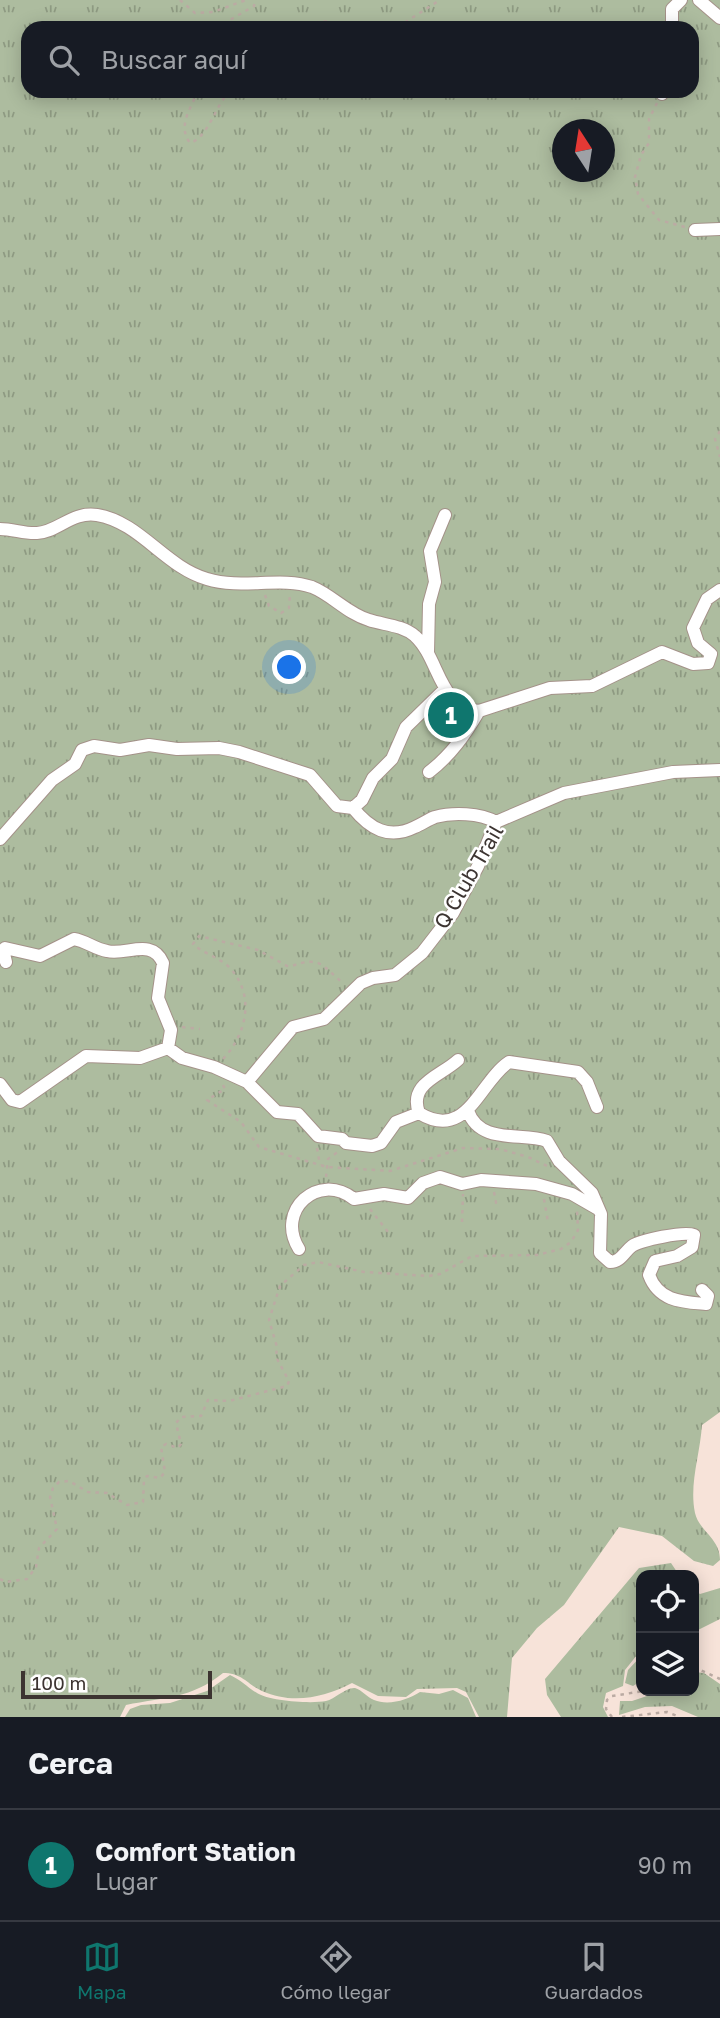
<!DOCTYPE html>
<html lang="es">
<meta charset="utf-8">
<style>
:root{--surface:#171b24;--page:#20242c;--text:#f1f3f6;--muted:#9ea1a6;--line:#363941;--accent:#0f766e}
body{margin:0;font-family:"Golos Text",sans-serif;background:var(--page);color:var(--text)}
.controls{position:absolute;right:21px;bottom:21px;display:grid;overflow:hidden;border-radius:14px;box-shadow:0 4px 18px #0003}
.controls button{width:63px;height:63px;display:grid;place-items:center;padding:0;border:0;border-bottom:2px solid var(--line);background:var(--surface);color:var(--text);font:35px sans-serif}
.compass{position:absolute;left:552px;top:119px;width:63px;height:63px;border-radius:50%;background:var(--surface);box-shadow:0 4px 18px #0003;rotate:348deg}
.scale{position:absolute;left:21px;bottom:18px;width:191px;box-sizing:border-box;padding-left:7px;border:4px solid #3c3431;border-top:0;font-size:19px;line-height:24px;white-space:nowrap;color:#3c3431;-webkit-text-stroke:5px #fff;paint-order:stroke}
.you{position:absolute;left:290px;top:668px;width:24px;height:24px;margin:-18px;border:5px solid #fff;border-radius:50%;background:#1a73e8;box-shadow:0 0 0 10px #1a73e833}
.badge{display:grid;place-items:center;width:46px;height:46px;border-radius:50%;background:var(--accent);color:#fff;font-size:23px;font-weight:700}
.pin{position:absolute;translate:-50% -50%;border:4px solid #fff;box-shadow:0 2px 7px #0006}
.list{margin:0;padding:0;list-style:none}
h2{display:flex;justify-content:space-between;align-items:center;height:91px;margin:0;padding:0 28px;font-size:30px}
h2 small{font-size:23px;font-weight:400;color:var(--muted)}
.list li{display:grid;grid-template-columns:46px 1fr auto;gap:21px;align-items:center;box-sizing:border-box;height:112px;padding:0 28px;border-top:2px solid var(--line)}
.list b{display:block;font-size:26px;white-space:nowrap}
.list p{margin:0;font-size:23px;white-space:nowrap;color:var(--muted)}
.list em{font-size:23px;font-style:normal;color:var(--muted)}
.icon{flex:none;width:38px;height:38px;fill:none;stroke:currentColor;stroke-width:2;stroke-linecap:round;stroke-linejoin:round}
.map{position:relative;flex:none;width:720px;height:1717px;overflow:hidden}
.search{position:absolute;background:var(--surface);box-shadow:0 4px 18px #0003;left:21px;right:21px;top:21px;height:77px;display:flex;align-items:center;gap:18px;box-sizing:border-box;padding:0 24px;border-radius:21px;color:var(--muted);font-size:26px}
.sheet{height:203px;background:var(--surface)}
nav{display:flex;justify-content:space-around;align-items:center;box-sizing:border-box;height:98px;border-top:2px solid var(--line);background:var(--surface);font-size:19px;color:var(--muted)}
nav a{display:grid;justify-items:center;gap:4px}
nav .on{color:var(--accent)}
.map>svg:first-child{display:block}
.grass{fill:url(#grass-tufts);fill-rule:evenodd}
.building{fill:#c1aea5;stroke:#7f6e66;stroke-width:2}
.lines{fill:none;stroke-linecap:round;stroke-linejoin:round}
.minor-casing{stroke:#a49289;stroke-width:14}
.path{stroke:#bbaba3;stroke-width:2.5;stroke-dasharray:3.5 5;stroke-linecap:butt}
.minor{stroke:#fff;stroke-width:12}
.labels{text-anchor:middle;stroke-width:5;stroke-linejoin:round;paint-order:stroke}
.street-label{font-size:21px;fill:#3c3431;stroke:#fff}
</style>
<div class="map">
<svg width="720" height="1717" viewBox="0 0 720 1717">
<defs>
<pattern id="grass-tufts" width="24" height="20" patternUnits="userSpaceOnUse" patternTransform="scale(1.75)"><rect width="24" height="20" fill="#adbc9f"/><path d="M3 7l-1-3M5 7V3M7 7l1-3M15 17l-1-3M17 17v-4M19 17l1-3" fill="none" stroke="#8e9a82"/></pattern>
</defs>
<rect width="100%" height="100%" fill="#f7e3d9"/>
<path class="grass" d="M0 0H720V1412L702 1425C700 1455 689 1484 695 1513 699 1531 720 1538 720 1560L713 1566 694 1561 662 1536 619 1527 564 1605 537 1628 512 1658 507 1717H479L466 1692 457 1688 417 1689 406 1697 378 1696 352 1683C325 1697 293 1705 262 1691 247 1684 242 1673 223 1673 191 1699 164 1697 126 1705L120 1717H0ZM28 28H692V91H28ZM562 130H604V172H562Z
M671 1563 679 1575H641V1650L625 1670 623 1686 606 1693 603 1707 608 1717H561L547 1695 545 1679 639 1568Z
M720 1588V1619L694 1632V1590L700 1594Z
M641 1656V1681L633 1686 625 1683 628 1670Z
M694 1672 704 1673 720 1684V1717H698L672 1706 645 1707 619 1715 620 1701H632L662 1691H694Z
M230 1675C241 1680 247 1687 257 1693 269 1701 311 1704 326 1701 335 1699 346 1687 355 1688 362 1690 367 1697 374 1700 388 1706 408 1700 420 1692L439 1694 453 1690 468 1698 476 1717H125L130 1709 141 1705 170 1703 207 1691Z"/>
<path class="building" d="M452 702 464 714 450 728 438 717Z"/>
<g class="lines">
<g class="minor-casing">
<path id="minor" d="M699 0 720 18
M672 28V9L681 0
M662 94 664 91
M695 230 720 229
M0 529C13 529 25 534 37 533 58 532 72 511 97 515 140 522 165 567 207 579 242 590 280 576 312 587 332 595 348 614 369 620 384 625 402 625 415 636 440 659 438 707 479 711L550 688 592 686 662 652 693 664 708 663 711 654 698 643 693 628 707 599 720 590
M428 653 429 604 435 582 430 551 445 515
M429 772C451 755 465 735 479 711
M353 808C370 829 389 840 415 827 422 824 429 819 435 817 453 812 480 813 496 822
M0 839 52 780 75 764 82 750 94 746 120 750 149 745 177 749 219 748 239 752 310 775 337 806 353 808 362 800 373 778 392 759 406 727 445 689
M6 962 3 950 5 948 40 956 74 939C86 941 95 949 107 951 126 956 152 937 163 963L158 998 171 1030 168 1048
M458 1060C441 1076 408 1083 419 1113 467 1142 479 1082 509 1062L578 1072 587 1082 597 1107
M0 1084 12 1100 20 1102 86 1056 140 1058 168 1048 182 1058 214 1067 247 1082
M468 1111C480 1145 522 1132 547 1141L559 1161 592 1193 601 1214 600 1253 610 1262C621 1262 624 1252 632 1246 641 1240 684 1231 694 1235L692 1247 677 1256 655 1261 649 1275C659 1302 683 1302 706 1304L708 1296 702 1290
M419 1113 396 1122 381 1143 372 1146 346 1143 342 1139 318 1136 298 1114 277 1112 247 1082 293 1027 324 1019 361 983 373 978 395 975 422 953 453 913 478 866 496 822 564 793 673 772 720 770
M299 1249C275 1211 318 1171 354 1199L384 1194 408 1198 423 1183 440 1177 462 1184 481 1180 536 1184 572 1194 598 1209"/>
</g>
<path class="path" d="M180 0 195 13 213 12 246 0
M216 28 254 6 255 0
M299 28C316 22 329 17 345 28
M389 28 404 23 440 0
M198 91C191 108 177 126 190 143 209 137 215 105 230 91
M657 103 649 119V143L641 155 635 177 638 194 659 220 685 227
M720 431 715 439 720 457
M265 595 269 606 281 613 289 608 290 594
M182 1027 200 1029
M223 1059C246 1035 256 996 230 968 219 957 204 954 193 944L199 936 258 950 289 967C321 955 321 965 344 984
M223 1085 225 1089 207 1100 241 1122 259 1147 327 1167 390 1171 463 1148 500 1149 528 1157 547 1166
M317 1148 320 1165
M326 1177 328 1159 339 1151
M494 1192 497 1208
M544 1199 548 1222
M370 1209 388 1232
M462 1222 463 1194
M0 1579 6 1582 27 1579 36 1567 39 1548 57 1529 50 1497 53 1488 59 1482 69 1481 88 1492 107 1493 127 1505 143 1502 144 1480 147 1476 160 1478 165 1472 161 1447 166 1444 178 1448 181 1444 176 1423 181 1417 201 1416 208 1400 229 1401 287 1386 289 1381 276 1357 277 1347 269 1320 280 1286 304 1265 318 1262 364 1272 429 1276 440 1274 472 1256 537 1255 561 1249 571 1242 578 1230 577 1211
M694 1667 720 1679
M612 1717 606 1709 607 1700 612 1696 644 1691
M622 1717 667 1712 680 1717"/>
<use href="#minor" class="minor"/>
</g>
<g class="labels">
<g class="street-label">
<text transform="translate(469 877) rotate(-60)" y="7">Q Club Trail</text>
</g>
</g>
</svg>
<div class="controls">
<button><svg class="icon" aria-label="locate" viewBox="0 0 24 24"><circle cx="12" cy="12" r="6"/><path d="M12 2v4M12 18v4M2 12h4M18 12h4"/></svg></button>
<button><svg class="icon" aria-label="layers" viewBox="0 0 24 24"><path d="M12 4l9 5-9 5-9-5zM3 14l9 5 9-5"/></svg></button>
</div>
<svg class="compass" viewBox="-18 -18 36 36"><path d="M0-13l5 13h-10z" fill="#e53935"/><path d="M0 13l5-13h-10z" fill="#9ea1a6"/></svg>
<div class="scale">100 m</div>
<div class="you"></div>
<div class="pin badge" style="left:451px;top:715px">1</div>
<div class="search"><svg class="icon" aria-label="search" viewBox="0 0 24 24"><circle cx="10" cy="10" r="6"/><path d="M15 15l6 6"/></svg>Buscar aquí</div>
</div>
<section class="sheet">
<h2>Cerca<small></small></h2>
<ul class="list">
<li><span class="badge">1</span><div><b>Comfort Station</b><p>Lugar</p></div><em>90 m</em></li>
</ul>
</section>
<nav>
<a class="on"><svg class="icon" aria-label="map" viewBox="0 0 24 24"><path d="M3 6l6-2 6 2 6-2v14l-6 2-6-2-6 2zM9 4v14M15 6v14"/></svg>Mapa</a>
<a><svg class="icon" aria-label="directions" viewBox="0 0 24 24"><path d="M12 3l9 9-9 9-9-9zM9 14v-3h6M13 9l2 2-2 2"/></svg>Cómo llegar</a>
<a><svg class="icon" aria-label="saved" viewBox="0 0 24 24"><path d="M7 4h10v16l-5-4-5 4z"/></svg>Guardados</a>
</nav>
